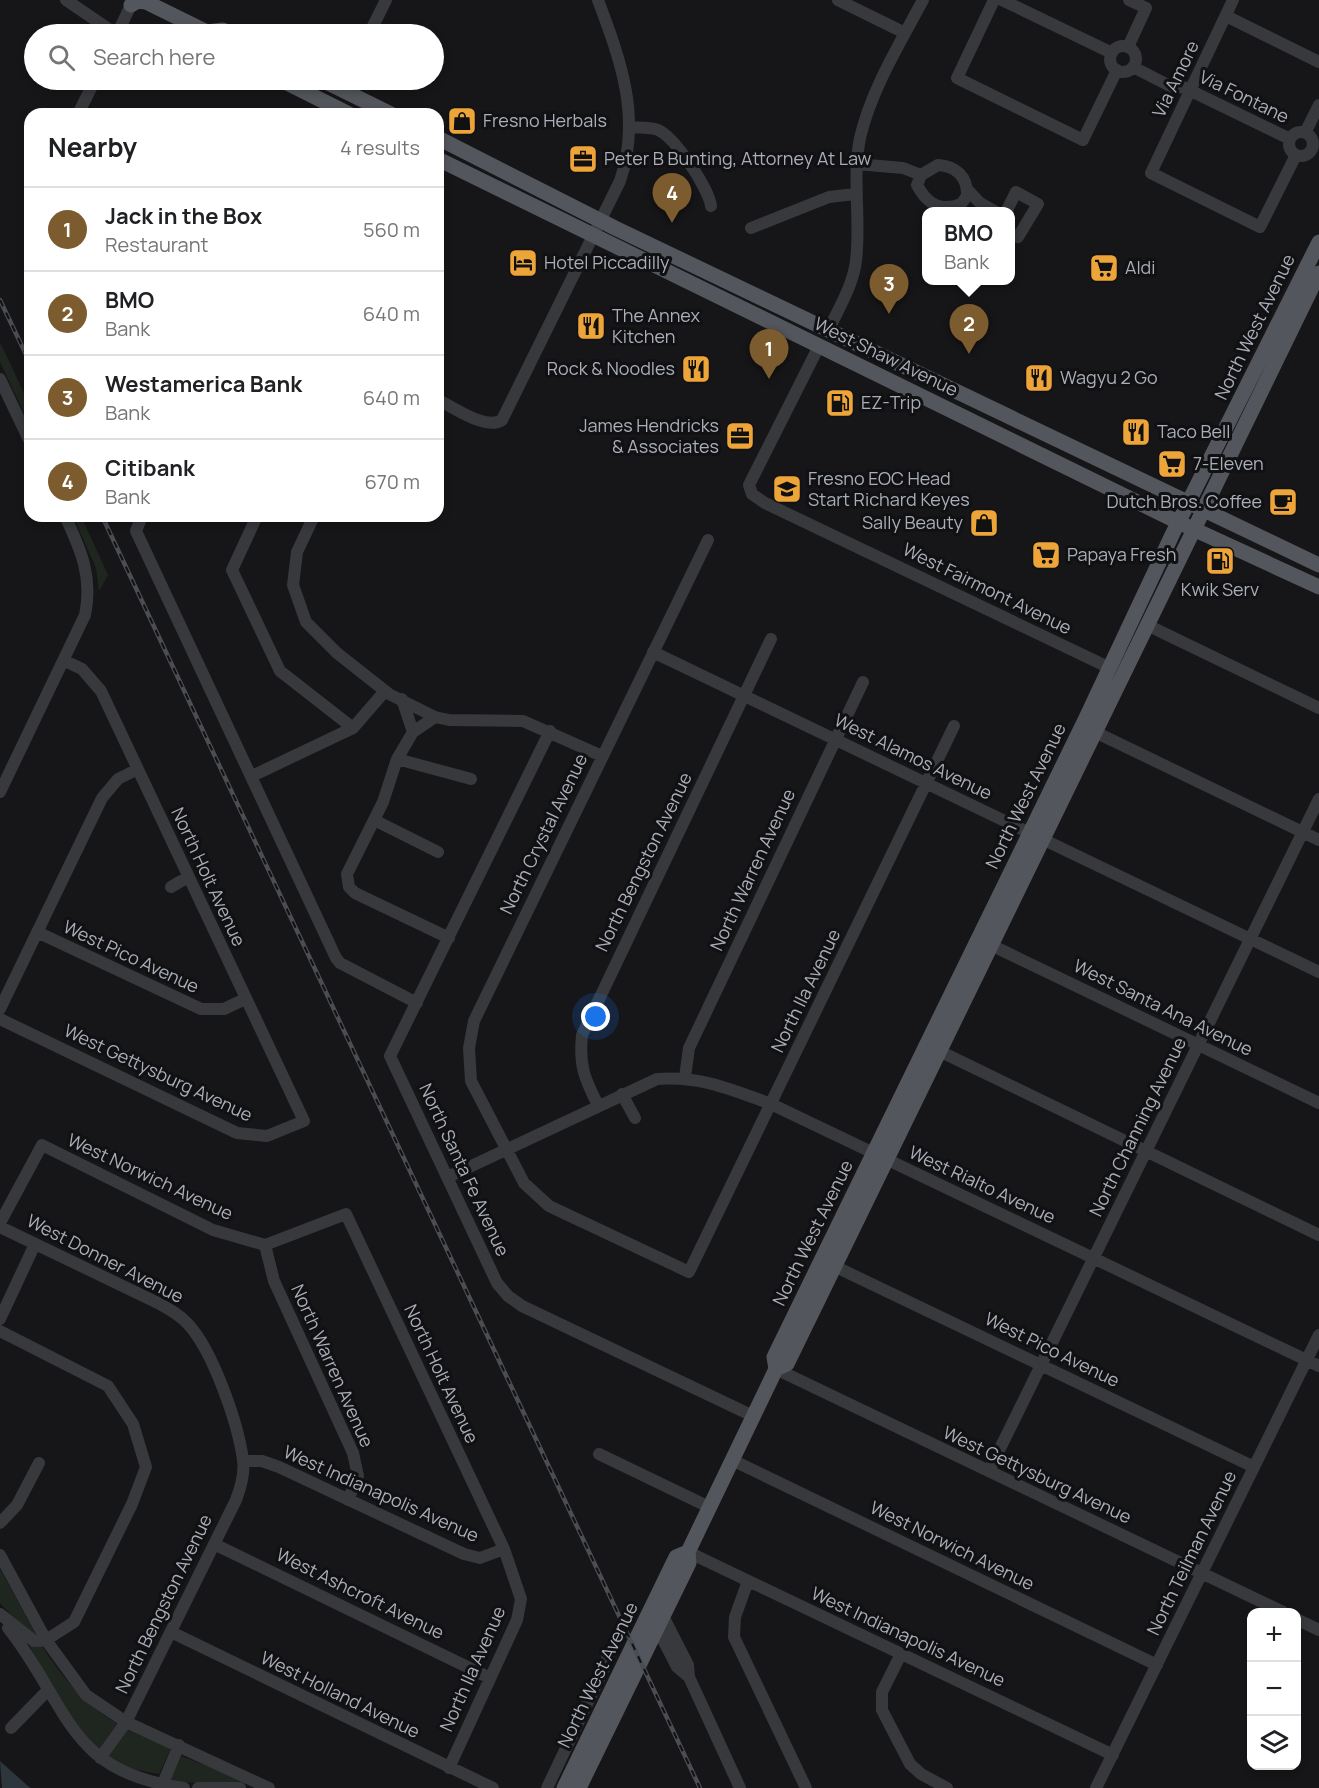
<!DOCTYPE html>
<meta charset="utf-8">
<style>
:root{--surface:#fff;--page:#f6f6f6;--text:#202124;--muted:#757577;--line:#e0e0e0;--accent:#7c5c2e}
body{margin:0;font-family:Manrope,sans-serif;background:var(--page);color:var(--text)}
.controls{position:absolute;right:18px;bottom:18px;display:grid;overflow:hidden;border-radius:12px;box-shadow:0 3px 9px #0003}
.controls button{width:54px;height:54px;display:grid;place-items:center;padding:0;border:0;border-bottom:2px solid var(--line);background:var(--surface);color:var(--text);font:30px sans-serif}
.you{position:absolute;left:596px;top:1017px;width:21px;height:21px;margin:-15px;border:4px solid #fff;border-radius:50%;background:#1a73e8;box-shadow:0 0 0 9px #1a73e833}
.badge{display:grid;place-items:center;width:39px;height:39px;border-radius:50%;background:var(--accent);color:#fff;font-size:20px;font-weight:700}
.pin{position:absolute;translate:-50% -50px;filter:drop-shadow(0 2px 3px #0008)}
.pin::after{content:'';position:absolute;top:32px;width:21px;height:18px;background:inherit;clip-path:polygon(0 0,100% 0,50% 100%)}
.popup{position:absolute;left:922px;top:207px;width:93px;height:78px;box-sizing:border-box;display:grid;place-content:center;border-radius:12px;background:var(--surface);filter:drop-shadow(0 2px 4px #0005);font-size:20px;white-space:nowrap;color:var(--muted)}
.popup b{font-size:22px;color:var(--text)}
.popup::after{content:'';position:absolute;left:50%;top:100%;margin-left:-12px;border:12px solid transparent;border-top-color:var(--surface)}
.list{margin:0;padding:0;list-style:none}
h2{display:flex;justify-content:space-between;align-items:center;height:78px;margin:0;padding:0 24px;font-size:26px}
h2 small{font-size:20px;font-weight:400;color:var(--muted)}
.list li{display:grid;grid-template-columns:39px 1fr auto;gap:18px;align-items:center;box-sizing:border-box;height:84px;padding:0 24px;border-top:2px solid var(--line)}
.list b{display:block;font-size:22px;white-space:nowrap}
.list p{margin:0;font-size:20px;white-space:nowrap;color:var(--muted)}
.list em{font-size:20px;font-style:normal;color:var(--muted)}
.icon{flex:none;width:33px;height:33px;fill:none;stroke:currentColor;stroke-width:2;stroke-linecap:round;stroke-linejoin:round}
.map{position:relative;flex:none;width:1319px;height:1788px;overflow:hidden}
.search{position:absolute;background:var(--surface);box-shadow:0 3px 9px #0003;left:24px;top:24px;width:420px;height:66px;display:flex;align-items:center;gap:15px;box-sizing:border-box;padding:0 21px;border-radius:33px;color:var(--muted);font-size:22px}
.panel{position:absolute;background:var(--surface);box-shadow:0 3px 9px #0003;left:24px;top:108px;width:420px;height:414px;border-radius:18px}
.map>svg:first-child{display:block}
.green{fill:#1e261f}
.water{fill:#2d363c}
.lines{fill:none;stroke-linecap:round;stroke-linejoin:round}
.minor{stroke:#37393d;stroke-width:12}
.major{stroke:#53565c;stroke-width:15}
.rail-casing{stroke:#4a4d52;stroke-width:4.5}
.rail{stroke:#111113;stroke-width:2;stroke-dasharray:7;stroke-linecap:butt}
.labels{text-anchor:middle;stroke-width:6;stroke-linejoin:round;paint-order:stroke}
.street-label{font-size:18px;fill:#a9aeb8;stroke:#111113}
.poi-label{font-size:18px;fill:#a9aeb8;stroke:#111113;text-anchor:start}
</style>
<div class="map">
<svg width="1319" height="1788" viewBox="0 0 1319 1788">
<rect width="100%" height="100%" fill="#161618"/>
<path class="green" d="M0 342 30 406V425L0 362Z
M73 516H81L108 575 99 591 96 568Z
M0 1569 37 1636 28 1633 0 1603Z
M29 1645 42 1646C62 1678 85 1703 117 1724L98 1750 61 1705Z
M125 1729 171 1748 159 1774 126 1768 110 1757 109 1754Z
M181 1756 241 1779 238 1784 169 1782Z"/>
<path class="water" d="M0 1761 28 1786 31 1788H2Z"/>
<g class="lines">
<path class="minor" d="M66 0 116 34
M838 0 905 33
M994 0 957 78 1083 140 1117 70
M1002 0 1112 53
M1233 0 1151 173 1260 227 1296 155
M1226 16 1319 62
M117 34 131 5
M369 34 386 0
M1110 59a13 13 0 1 1 26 0a13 13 0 1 1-26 0Z
M1128 47 1146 8 1129 0
M1133 67 1174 88 1183 87 1290 139
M78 114 95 80
M630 127C638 128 650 127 658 130 675 137 709 189 711 206
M1289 144a12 12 0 1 1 24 0a12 12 0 1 1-24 0Z
M1305 133 1319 105
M857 164 903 168 921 175
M938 165C956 166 968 177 967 196L961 204C940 212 927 204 917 185L921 175Z
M967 189 980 203 996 212
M1006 212 1016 192 1038 204 1018 237 1011 234
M751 228 829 197 855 194
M829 329C839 308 853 285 856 261 861 220 852 179 860 138 871 90 900 43 923 0
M819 346 749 485 752 494 765 503 1110 668
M0 379 30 442
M438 400C454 407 486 431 502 420L620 181C642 117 620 59 598 0
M142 516 136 531 336 958 340 963 417 1003
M257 516 232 570 280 671 353 728
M314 516 297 552 293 585 306 622 337 653 389 694 435 717 449 720 523 721 602 756
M708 540 474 1021 469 1048 471 1081 524 1183 549 1206 689 1272 954 726
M1147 625 1319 708
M653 652 1319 972
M402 699 413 732 435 717
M550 731 390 1056 497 1283 508 1296 522 1306 753 1416
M1095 732 1319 840
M397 759 413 732
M252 776 353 728 385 691
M0 792 85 615C93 577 81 550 65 516
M374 820 438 852
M171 887 188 877
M37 932 201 1009H224L245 999
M449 938 355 893 349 887 347 874 383 802 397 759 471 779
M991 945 1319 1103
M0 1009 102 798 118 779 136 770
M0 1019 237 1133 267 1136 304 1121 101 691 82 669 65 661
M931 1047 1319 1235
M685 1077 689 1048 863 682
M622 1094 635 1118
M598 1105C584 1078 579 1065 582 1035L771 639
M448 1177 657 1079C701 1076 730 1089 771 1104L1319 1366
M0 1223 42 1145 213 1230 265 1245 346 1214 504 1549 521 1599 517 1620 449 1768
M0 1227 158 1303C169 1309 180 1315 188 1324 213 1351 238 1423 243 1460 245 1474 241 1487 236 1500L126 1722 100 1758
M265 1245 274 1281 353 1453 358 1476 348 1500
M834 1266 1254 1467
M0 1319 35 1244
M0 1331 108 1386 133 1424 146 1467 132 1504 74 1622 46 1640 34 1641 0 1614
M776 1369 1283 1612
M599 1454 709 1507
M732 1460 1157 1665
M243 1461H262L279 1467 464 1554 480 1558 504 1549
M989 1471 1319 799
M0 1523 17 1505 39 1463
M214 1544 490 1678
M688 1552 1113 1755
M0 1555 46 1640 86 1695 126 1722 269 1788
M748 1581 735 1617 734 1637 806 1788
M663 1616 688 1665 689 1677 740 1788
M1296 1619 1319 1630
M8 1628C70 1706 66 1772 184 1788
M657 1628 677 1667 689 1677
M171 1632 493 1788
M901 1654 882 1692V1710L910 1764 921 1774 947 1788
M11 1728 47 1691
M161 1788 179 1745
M198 1788H240
M547 1788 606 1664 608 1654
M1096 1788 1319 1335"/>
<path class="major" d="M131 5 138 1 146 2 207 32 223 30
M281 80 349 114
M322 80 391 114
M438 138 615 228 1319 565
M438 159 1178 522 1319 587
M776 1369 787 1364 1319 273
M564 1788 676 1557 688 1552
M579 1788 689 1563 688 1552 776 1369 774 1357 1085 720 1173 533 1319 242"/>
<g class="rail-casing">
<path id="rail" d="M0 300 30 363
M102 516 700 1788"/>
</g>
<use href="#rail" class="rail"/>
</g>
<defs>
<g id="shop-square" transform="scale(1.5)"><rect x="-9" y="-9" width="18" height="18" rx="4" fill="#eda53a" stroke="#111113"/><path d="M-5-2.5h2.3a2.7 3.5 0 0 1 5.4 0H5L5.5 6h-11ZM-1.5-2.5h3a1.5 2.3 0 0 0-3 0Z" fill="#111"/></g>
<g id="office-square" transform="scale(1.5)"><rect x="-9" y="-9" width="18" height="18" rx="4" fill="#eda53a" stroke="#111113"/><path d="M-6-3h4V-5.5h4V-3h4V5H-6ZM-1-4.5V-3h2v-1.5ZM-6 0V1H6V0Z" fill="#111"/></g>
<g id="hotel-square" transform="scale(1.5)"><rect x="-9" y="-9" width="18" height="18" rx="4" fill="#eda53a" stroke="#111113"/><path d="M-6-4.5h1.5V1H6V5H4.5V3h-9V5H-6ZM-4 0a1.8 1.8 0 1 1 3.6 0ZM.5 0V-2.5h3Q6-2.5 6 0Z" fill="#111"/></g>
<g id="supermarket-square" transform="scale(1.5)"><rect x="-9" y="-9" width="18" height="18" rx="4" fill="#eda53a" stroke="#111113"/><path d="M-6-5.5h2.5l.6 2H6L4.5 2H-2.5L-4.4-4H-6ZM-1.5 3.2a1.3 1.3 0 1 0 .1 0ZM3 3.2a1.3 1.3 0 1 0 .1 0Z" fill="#111"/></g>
<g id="restaurant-square" transform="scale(1.5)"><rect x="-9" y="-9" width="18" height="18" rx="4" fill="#eda53a" stroke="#111113"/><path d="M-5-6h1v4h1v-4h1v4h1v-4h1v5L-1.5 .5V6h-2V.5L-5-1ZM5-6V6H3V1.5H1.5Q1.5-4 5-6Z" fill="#111"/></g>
<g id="fuel-square" transform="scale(1.5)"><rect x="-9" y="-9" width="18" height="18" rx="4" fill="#eda53a" stroke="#111113"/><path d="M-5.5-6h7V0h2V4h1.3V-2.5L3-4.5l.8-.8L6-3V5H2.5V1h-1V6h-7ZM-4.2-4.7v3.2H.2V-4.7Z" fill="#111"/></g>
<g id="school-square" transform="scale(1.5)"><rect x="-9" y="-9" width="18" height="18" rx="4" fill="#eda53a" stroke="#111113"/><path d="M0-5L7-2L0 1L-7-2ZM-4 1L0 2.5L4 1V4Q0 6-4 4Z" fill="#111"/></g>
<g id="cafe-square" transform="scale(1.5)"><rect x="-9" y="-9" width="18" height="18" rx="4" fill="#eda53a" stroke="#111113"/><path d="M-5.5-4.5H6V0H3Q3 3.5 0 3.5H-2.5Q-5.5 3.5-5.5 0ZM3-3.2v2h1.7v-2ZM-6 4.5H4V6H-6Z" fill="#111"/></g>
</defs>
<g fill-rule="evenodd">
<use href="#shop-square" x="462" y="121"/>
<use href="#office-square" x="583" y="159"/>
<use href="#hotel-square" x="523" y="263"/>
<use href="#supermarket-square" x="1104" y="268"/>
<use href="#restaurant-square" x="591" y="326"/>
<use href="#restaurant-square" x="696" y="369"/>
<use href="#restaurant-square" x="1039" y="378"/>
<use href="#fuel-square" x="840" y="403"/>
<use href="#restaurant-square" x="1136" y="432"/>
<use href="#office-square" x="740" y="436"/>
<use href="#supermarket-square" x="1172" y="464"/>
<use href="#school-square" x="787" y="489"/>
<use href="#cafe-square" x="1283" y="502"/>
<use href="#shop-square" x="984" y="523"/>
<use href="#supermarket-square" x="1046" y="555"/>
<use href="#fuel-square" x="1220" y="561"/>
</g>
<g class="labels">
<g class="street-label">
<text transform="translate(1176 79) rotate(-64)" y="6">Via Amore</text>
<text transform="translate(1244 97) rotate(26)" y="6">Via Fontane</text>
<text transform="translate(1255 327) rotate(-64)" y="6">North West Avenue</text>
<text transform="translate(886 357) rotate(26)" y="6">West Shaw Avenue</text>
<text transform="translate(987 589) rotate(26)" y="6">West Fairmont Avenue</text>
<text transform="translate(913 757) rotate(26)" y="6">West Alamos Avenue</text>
<text transform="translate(1026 796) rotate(-64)" y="6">North West Avenue</text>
<text transform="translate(544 834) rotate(-64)" y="6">North Crystal Avenue</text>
<text transform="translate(644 862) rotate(-64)" y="6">North Bengston Avenue</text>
<text transform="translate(753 870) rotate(-65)" y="6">North Warren Avenue</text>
<text transform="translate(208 877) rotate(65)" y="6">North Holt Avenue</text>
<text transform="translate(131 957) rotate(25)" y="6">West Pico Avenue</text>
<text transform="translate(806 991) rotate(-64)" y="6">North Ila Avenue</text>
<text transform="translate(1163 1008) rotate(26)" y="6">West Santa Ana Avenue</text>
<text transform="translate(158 1073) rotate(25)" y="6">West Gettysburg Avenue</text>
<text transform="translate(1138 1127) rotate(-64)" y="6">North Channing Avenue</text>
<text transform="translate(464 1170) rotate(65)" y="6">North Santa Fe Avenue</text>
<text transform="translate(150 1177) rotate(25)" y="6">West Norwich Avenue</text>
<text transform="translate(982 1185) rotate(25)" y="6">West Rialto Avenue</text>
<text transform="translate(813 1233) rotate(-64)" y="6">North West Avenue</text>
<text transform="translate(105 1259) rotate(27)" y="6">West Donner Avenue</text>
<text transform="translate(1052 1350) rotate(26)" y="6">West Pico Avenue</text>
<text transform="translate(332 1366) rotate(66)" y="6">North Warren Avenue</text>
<text transform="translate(441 1374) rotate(65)" y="6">North Holt Avenue</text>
<text transform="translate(1037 1475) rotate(25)" y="6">West Gettysburg Avenue</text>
<text transform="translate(381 1494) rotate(24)" y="6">West Indianapolis Avenue</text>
<text transform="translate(952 1546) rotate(26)" y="6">West Norwich Avenue</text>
<text transform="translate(1192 1553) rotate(-64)" y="6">North Teilman Avenue</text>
<text transform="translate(360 1594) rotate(26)" y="6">West Ashcroft Avenue</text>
<text transform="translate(164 1604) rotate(-64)" y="6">North Bengston Avenue</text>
<text transform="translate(908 1637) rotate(25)" y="6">West Indianapolis Avenue</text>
<text transform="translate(473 1669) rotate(-66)" y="6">North Ila Avenue</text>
<text transform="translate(598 1675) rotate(-64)" y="6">North West Avenue</text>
<text transform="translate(340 1695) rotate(26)" y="6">West Holland Avenue</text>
</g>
<g class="poi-label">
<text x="483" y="127">Fresno Herbals</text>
<text x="604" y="165">Peter B Bunting, Attorney At Law</text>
<text x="544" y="269">Hotel Piccadilly</text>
<text x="1125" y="274">Aldi</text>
<text x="612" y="322">The Annex<tspan x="612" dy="21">Kitchen</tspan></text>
<text x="675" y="375" text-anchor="end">Rock &amp; Noodles</text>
<text x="1060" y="384">Wagyu 2 Go</text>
<text x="861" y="409">EZ-Trip</text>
<text x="719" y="432" text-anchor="end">James Hendricks<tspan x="719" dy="21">&amp; Associates</tspan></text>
<text x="1157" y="438">Taco Bell</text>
<text x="1193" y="470">7-Eleven</text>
<text x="808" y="485">Fresno EOC Head<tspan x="808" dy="21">Start Richard Keyes</tspan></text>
<text x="1262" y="508" text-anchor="end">Dutch Bros. Coffee</text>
<text x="963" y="529" text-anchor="end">Sally Beauty</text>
<text x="1067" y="561">Papaya Fresh</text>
<text x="1220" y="596" text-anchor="middle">Kwik Serv</text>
</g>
</g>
</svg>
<div class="controls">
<button>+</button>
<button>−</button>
<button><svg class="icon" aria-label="layers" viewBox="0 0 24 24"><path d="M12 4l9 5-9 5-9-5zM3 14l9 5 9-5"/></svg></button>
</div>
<div class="you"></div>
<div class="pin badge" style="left:769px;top:379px">1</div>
<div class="pin badge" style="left:969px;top:354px">2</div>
<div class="popup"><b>BMO</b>Bank</div>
<div class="pin badge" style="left:889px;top:314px">3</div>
<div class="pin badge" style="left:672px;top:223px">4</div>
<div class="search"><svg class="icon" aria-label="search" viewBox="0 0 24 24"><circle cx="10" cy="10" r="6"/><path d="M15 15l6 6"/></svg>Search here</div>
<section class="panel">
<h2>Nearby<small>4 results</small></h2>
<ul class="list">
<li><span class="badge">1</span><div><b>Jack in the Box</b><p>Restaurant</p></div><em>560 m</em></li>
<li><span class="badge">2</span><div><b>BMO</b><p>Bank</p></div><em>640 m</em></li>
<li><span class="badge">3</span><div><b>Westamerica Bank</b><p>Bank</p></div><em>640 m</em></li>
<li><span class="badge">4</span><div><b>Citibank</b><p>Bank</p></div><em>670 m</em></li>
</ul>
</section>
</div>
